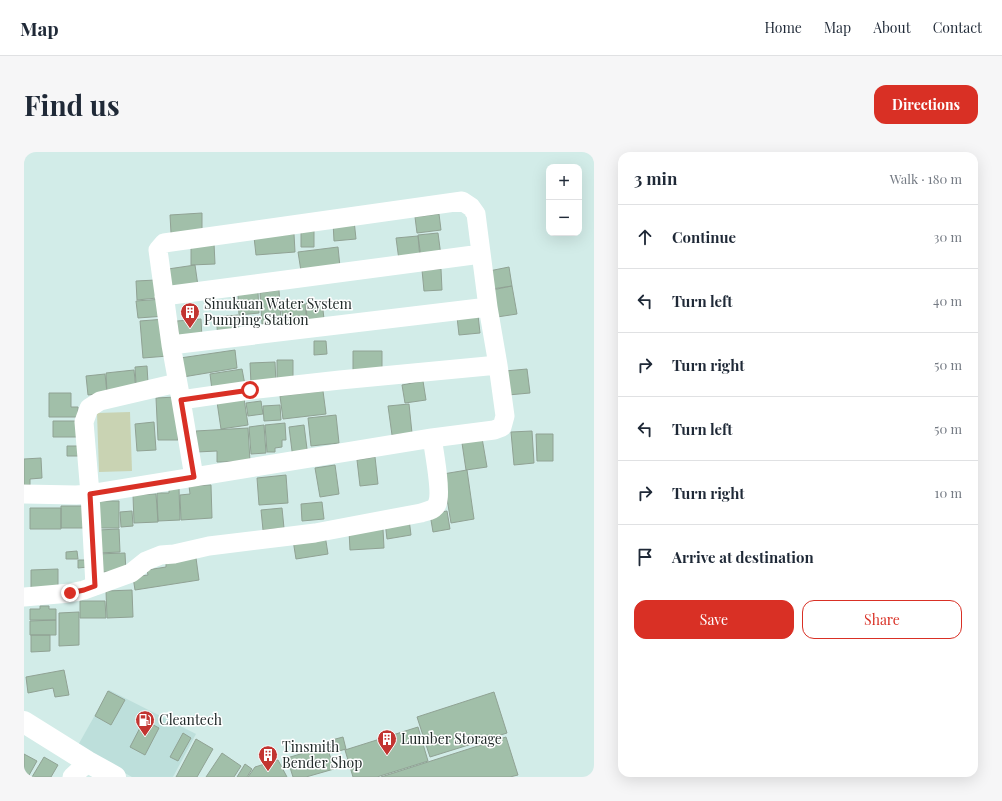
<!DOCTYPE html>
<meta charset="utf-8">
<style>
:root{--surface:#fff;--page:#f6f6f7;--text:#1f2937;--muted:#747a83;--line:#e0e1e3;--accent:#d93025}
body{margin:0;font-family:"Playfair Display",serif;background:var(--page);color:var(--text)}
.controls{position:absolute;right:12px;top:12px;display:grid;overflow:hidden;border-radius:8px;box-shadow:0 4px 16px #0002}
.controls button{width:36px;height:36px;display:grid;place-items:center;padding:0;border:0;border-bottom:1px solid var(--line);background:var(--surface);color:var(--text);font:20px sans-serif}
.stop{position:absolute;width:12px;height:12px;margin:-9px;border:3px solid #d93025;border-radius:50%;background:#fff}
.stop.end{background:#d93025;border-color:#fff;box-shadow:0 1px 4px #0008}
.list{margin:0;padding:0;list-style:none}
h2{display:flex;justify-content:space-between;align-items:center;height:52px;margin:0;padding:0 16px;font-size:17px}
h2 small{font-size:13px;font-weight:400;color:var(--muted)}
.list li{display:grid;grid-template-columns:26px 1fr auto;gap:12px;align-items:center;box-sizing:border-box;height:64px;padding:0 16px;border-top:1px solid var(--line)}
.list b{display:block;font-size:15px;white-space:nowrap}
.list em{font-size:13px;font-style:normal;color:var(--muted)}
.actions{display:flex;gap:8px;padding:12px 16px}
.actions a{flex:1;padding:9px 0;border:1px solid var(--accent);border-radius:12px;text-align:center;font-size:14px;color:var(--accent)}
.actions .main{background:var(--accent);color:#fff}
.icon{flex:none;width:22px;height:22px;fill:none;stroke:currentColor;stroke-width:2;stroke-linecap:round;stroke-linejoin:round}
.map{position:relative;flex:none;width:570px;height:625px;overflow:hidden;border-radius:12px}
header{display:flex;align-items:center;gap:24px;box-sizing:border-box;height:56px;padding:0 20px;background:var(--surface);border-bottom:1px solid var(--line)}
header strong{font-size:19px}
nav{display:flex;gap:22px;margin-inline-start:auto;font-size:14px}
.intro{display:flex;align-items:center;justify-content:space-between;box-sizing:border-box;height:96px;padding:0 24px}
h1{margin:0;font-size:28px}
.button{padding:10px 18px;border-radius:12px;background:var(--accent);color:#fff;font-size:14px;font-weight:700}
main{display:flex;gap:24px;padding:0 24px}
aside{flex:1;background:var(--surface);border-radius:12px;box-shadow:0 4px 16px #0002}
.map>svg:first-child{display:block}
.built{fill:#bddfdb}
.green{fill:#c9d3b3}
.building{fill:#a1bfa9;stroke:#90a294}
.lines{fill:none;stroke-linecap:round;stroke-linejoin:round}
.minor{stroke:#fff;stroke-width:19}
.highway{stroke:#fff;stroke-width:22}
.route{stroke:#d93025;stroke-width:5}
.labels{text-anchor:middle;stroke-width:3;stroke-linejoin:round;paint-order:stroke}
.poi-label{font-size:14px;fill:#212a29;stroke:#fff;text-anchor:start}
</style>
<header>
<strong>Map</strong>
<nav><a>Home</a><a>Map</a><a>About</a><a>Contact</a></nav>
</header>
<div class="intro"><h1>Find us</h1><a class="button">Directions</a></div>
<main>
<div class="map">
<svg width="570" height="625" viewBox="0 0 570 625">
<rect width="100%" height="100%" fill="#d2ece8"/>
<path class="built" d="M85 538 172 582 149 625H108L53 595Z"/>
<path class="green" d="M106 260 108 319 75 320 73 261Z"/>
<path class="building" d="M178 61V79L147 81 146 63Z
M415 62 417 78 393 81 391 65Z
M330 68 332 87 310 89 309 70Z
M277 79H290V95H277Z
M414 81 417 104 397 106 394 83Z
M270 82 271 100 232 103 230 85Z
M394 84 396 106 375 108 372 86Z
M167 91H190L191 112 167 113Z
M314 95 316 115 277 119 274 100Z
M171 113 174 134 146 138 144 117Z
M485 115 488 134 468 137 465 119Z
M417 117 418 138 400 139 398 118Z
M132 128 133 146 113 148 112 129Z
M488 134 493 162 473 165 468 138Z
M255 138 257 169 238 172 236 141Z
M234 140 235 161 215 163 214 142Z
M139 147 141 164 114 166 112 149Z
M298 149 300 167 283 168 282 151Z
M281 152 283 171 260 174 257 154Z
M214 163 215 184 194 185 192 165Z
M454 163 456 181 435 183 433 165Z
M141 167 144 204 119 206 116 169Z
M177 167 178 186 155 188 153 169Z
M290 189H302L303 202 290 203Z
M211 198 213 216 159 225 156 206Z
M329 199H358V217L329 218Z
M253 208H269V228H253Z
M251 210 252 231 227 232 226 211Z
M123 214 124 231 112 232 111 215Z
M218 217 221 233 188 238 186 222Z
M503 217 506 241 484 243 481 219Z
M110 218 112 238 83 241 82 221Z
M81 222 83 241 64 243 62 224Z
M399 229 402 248 381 251 378 233Z
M299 239 302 262 259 267 256 244Z
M25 241H47V255H54V265H25Z
M152 245 154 288H134L132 246Z
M220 246 224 273 197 277 193 250Z
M237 249 239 262 224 264 222 251Z
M385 252 388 281 368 283 364 254Z
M256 253 257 268 240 269 239 254Z
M312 263 315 291 287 294 284 266Z
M29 269H54V285H29Z
M130 270 132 298 113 299 111 272Z
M261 271 262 288H258V295L251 296V300H243L241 273Z
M240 273 242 301 227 302 225 275Z
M280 273 284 305 269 307 265 275Z
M224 276 226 309 193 310V299L173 300 172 279Z
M508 279 510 311 490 313 487 280Z
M512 282H529V309H513Z
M458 286 463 315 442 318 438 291Z
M43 294H57V304H43Z
M351 305 354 332 336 334 333 308Z
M17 306 18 326 6 327V333H0V307Z
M311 313 315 342 296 345 291 316Z
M443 318 450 367 427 371 419 322Z
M262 323 264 351 235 353 233 326Z
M187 333 188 366 157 368 156 343 166 342 165 334Z
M155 336 156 368 134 369 133 341H145V337Z
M132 342 134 370 110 371 109 343Z
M73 349H95V376H74Z
M298 350 300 367 278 369 277 352Z
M37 354H63V376H37Z
M6 356H37V377H6Z
M258 356 260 376 239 378 237 358Z
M108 359 109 374 97 375 96 360Z
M423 359 426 377 409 380 406 362Z
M385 367 387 383 363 387 361 370Z
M95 377 96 400 74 401V378Z
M359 377 360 396 326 398 325 379Z
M301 383 304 402 272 407 269 388Z
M53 399 54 407H42V400Z
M101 401 102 420H73L72 402Z
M172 406 175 428 111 438 109 425 124 423 123 418 142 415V411Z
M54 408H64V415L54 416Z
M34 417V436H7V418Z
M108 438 109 465 83 466 82 439Z
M56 449H81L82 466H56Z
M16 454H25V457H32V468H6V457H16Z
M55 460V493L35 494V461Z
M32 468V483H6V469Z
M7 483H26V499L7 500Z
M40 518 45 543 31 545 29 536 4 541 2 525Z
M84 539 101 548 87 573 71 564Z
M470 540 483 581 406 605 393 565Z
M120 568 135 576 121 603 106 595Z
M394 575 404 609 353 625H329L321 598Z
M159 581 167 586 154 609 146 605Z
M319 585 322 597 308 601 304 589Z
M482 585 494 623 486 625H357Z
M172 587 189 597 173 625H152Z
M303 594 310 617 282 625H269L263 606Z
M198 601 217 614 210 625H182Z
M0 602 13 609 4 625H0Z
M20 605 34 613 27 625H8Z
M254 608 263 625H224L231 615Z
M221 612 228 617 223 625H213Z"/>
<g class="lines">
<path class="minor" d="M140 144 457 102
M147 193 464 155
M157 248 226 238 316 228 474 213
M0 342 52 343 66 342 408 286 470 278 478 275 481 264 474 213 464 155 452 62 447 55 438 49 140 91 134 98 147 193 157 248 170 325
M71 434 66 342 60 270 65 256 76 249 153 231
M0 445 46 441 60 438 107 421 122 409 137 403 150 402 185 394 291 381 397 361C403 359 411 358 413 352 418 343 410 298 408 286
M48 625 64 610"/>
<path class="highway" d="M0 570 64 610 91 625"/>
</g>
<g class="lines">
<path class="route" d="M46 441 60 438 71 434 66 342 170 325 157 248 226 238"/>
</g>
<defs>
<g id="building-pin" transform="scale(1)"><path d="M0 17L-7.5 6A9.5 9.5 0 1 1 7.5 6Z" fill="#c23430" stroke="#fff"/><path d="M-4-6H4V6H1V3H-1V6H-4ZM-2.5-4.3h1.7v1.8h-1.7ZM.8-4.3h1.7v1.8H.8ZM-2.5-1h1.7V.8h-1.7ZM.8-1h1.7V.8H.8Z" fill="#fff"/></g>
<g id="fuel-pin" transform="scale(1)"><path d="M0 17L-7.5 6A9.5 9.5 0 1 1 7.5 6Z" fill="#c23430" stroke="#fff"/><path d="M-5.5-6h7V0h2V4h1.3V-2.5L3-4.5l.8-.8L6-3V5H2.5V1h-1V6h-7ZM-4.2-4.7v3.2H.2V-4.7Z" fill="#fff"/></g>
</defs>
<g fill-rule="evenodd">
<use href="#building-pin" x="166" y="160"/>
<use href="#fuel-pin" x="121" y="568"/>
<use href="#building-pin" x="363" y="587"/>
<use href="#building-pin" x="244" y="603"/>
</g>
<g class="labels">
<g class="poi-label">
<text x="180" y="157">Sinukuan Water System<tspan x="180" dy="16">Pumping Station</tspan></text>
<text x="135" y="573">Cleantech</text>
<text x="377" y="592">Lumber Storage</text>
<text x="258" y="600">Tinsmith<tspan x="258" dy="16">Bender Shop</tspan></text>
</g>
</g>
</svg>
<div class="controls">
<button>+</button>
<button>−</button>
</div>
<div class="stop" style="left:226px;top:238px"></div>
<div class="stop end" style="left:46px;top:441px"></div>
</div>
<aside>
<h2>3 min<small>Walk · 180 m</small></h2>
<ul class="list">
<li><svg class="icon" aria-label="ahead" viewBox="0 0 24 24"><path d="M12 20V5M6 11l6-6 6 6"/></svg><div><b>Continue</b></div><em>30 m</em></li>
<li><svg class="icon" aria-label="left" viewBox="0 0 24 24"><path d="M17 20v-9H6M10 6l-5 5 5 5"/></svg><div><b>Turn left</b></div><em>40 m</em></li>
<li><svg class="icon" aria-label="right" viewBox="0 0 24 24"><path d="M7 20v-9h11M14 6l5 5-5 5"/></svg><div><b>Turn right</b></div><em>50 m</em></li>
<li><svg class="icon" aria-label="left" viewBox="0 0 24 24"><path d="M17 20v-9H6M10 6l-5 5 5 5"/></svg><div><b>Turn left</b></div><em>50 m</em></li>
<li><svg class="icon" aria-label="right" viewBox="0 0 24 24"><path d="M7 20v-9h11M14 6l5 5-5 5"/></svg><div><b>Turn right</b></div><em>10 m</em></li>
<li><svg class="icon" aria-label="arrive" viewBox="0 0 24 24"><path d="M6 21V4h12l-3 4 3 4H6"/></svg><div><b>Arrive at destination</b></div></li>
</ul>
<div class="actions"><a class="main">Save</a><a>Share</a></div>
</aside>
</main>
